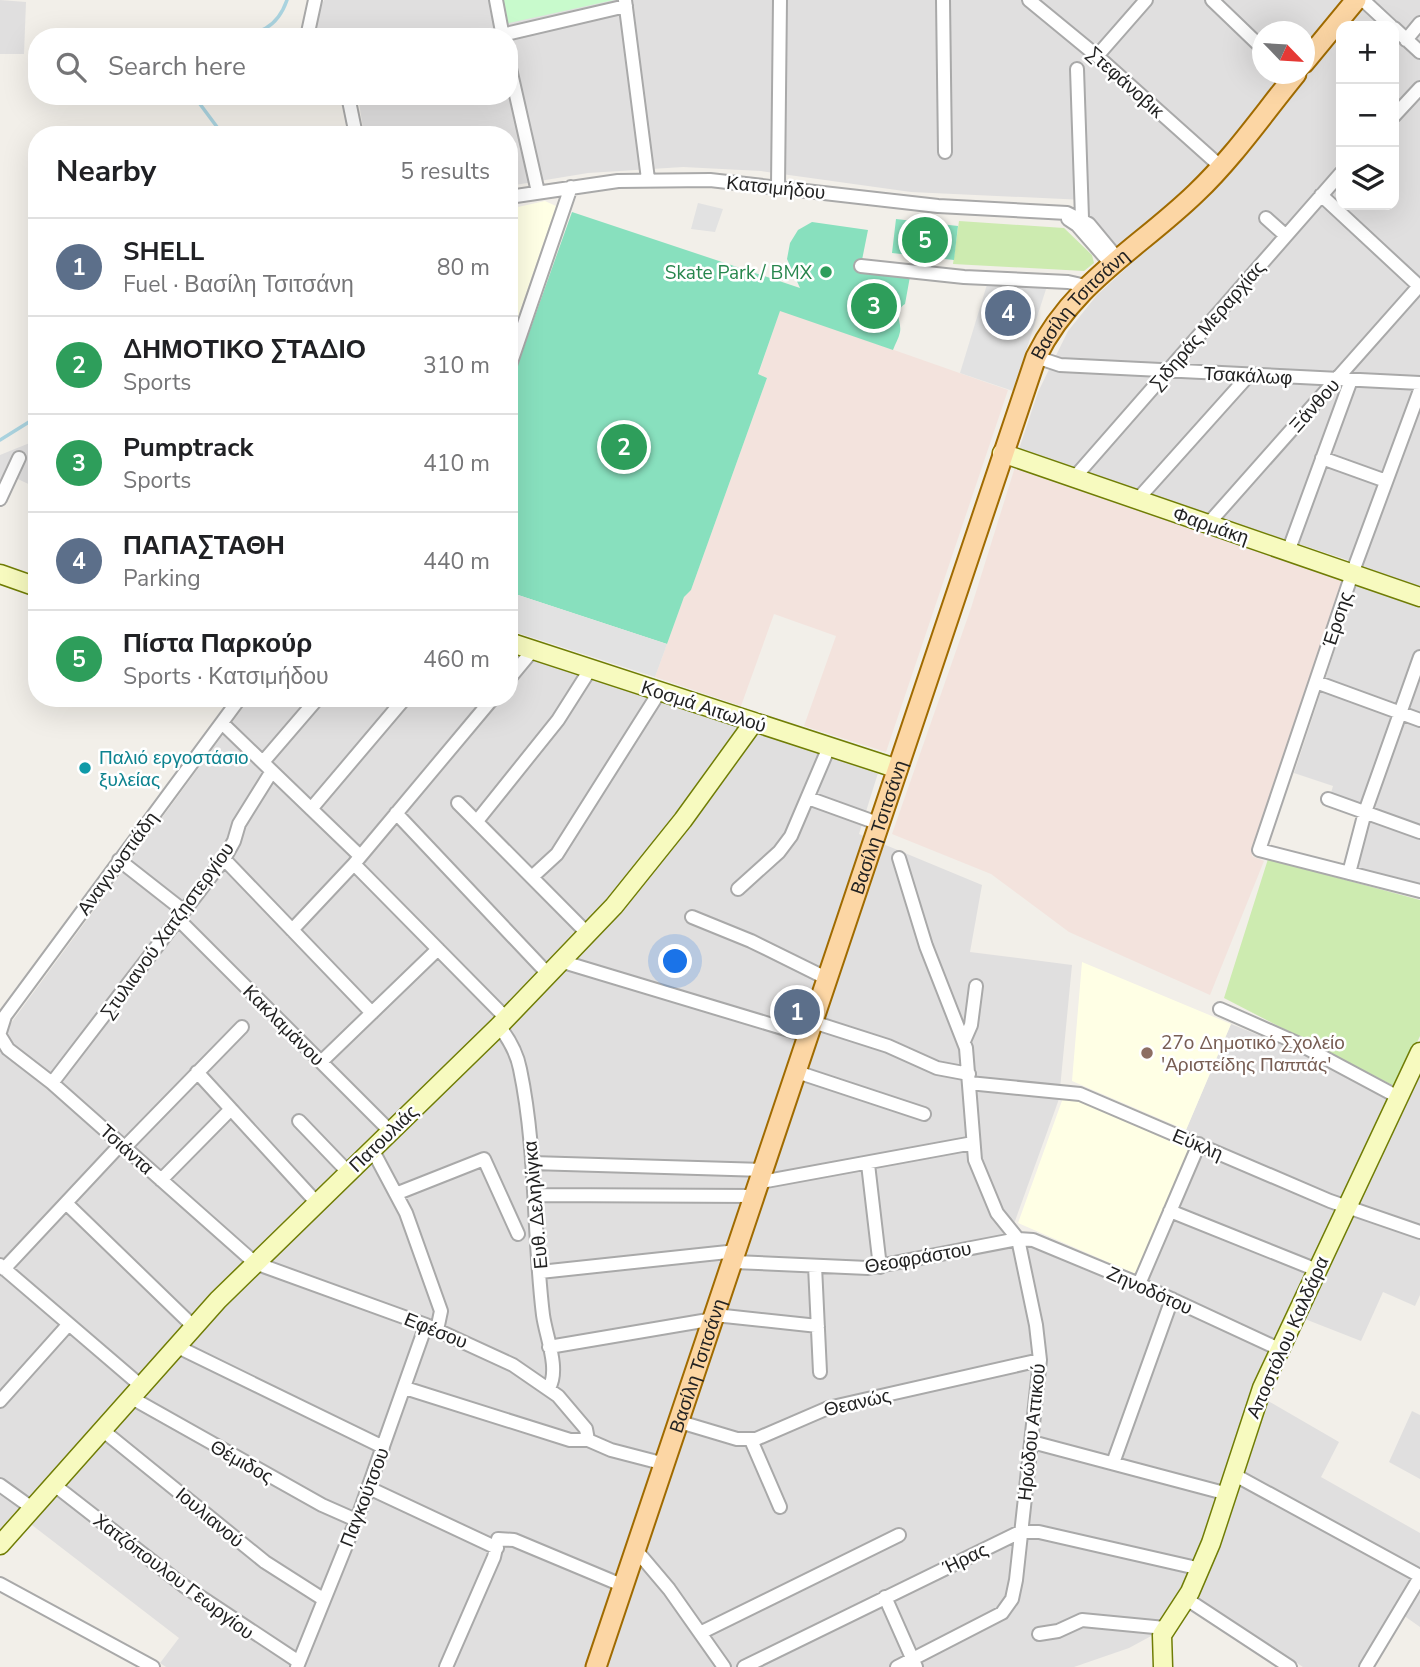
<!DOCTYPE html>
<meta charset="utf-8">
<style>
:root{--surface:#fff;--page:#f6f6f6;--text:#202124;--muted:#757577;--line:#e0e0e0;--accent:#ea580c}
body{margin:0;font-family:"Nunito Sans",sans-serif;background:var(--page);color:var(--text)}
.controls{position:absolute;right:21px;top:21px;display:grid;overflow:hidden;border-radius:14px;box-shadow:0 7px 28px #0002}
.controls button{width:63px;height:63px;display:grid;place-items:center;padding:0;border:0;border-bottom:2px solid var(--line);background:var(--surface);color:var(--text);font:35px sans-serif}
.compass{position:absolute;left:1252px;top:21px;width:63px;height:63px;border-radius:50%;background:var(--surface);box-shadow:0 7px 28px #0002;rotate:115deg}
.you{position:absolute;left:676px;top:962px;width:24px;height:24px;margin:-18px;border:5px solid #fff;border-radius:50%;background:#1a73e8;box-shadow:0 0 0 10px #1a73e833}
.badge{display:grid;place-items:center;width:46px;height:46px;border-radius:50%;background:var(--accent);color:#fff;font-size:23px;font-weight:700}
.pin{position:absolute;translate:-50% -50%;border:4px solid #fff;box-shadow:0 2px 7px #0006}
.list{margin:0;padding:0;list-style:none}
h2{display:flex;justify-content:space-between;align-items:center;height:91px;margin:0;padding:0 28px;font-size:30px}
h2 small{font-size:23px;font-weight:400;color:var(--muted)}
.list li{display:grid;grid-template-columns:46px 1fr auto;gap:21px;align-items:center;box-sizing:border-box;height:98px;padding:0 28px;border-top:2px solid var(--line)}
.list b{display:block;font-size:26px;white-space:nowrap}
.list p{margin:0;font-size:23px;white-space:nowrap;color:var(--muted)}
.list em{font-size:23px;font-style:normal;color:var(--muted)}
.icon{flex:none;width:38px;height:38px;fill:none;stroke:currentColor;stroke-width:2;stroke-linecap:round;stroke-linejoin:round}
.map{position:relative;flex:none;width:1420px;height:1667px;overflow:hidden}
.search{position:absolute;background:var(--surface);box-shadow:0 7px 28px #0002;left:28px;top:28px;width:490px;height:77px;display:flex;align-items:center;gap:18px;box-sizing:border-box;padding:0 24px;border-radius:28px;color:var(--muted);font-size:26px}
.panel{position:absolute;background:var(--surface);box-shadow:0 7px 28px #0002;left:28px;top:126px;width:490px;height:581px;border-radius:28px}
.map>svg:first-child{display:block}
.residential{fill:#e0dfdf;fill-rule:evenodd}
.education{fill:#ffffe5}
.military{fill:#f3e3dd}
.grass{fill:#cdebb0}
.park{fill:#c8facc}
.pitch{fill:#88e0be}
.parking{fill:#e2e2e2}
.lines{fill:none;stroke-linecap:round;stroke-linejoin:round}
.stream{stroke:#aad3df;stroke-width:3.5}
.street-casing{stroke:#a9a9a9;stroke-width:16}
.secondary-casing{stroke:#707d05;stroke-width:21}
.primary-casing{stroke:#a06b00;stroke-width:23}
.street{stroke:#fff;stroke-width:12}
.secondary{stroke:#f7fabf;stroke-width:18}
.primary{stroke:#fcd6a4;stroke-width:19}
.leisure-dot{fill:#2e9e5b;stroke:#fff;stroke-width:2.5}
.culture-dot{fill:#0f9aa8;stroke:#fff;stroke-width:2.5}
.education-dot{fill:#8d6e63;stroke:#fff;stroke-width:2.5}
.labels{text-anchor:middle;stroke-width:5;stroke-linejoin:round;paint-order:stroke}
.street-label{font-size:19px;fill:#222;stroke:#fff}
.leisure-label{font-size:19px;fill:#27864d;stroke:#fff;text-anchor:end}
.culture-label{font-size:19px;fill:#0d838f;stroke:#fff;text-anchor:start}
.education-label{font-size:19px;fill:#785e54;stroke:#fff;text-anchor:start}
</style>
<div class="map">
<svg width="1420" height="1667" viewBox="0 0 1420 1667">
<rect width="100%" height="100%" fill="#f2efe9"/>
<path class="residential" d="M0 0 26 2 24 54H0Z
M324 0H1420V885L1354 869 1375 809 1331 793 1333 786 1294 773 1363 565 1018 452 1038 392 1068 331 1097 295 1132 263 1087 213 1085 200 911 192 761 171 683 167 588 173 509 186V135H471L468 127 422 135H364L358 96H509V37H314L311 29ZM1341 26H1394V205H1341ZM1262 32H1304V74H1262Z
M37 440V488L7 474 0 488V455Z
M509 652 878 773 859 834 982 885 970 952 1072 965 1059 1099 1006 1246 1046 1249 1141 1291 1206 1139 1186 1130 1231 1024 1296 1050 1359 1081 1402 1109 1420 1073V1295L1415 1306 1383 1292 1361 1341 1287 1312 1251 1391 1339 1442 1321 1477 1420 1533V1569L1359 1667H1303L1183 1589 1153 1635 1129 1648 1074 1667H166L160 1663 179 1638 15 1512 0 1529V1038L250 698H509Z
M1412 1411 1420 1415V1479L1389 1462Z
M1420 1593V1627L1403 1615Z"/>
<path class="education" d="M545 201 556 206 509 343V209Z
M1082 962 1231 1024 1186 1130 1072 1081Z
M1063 1098 1085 1103 1192 1149 1138 1275 1018 1223Z"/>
<path class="military" d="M780 310 1008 390 886 752 804 726 836 636 774 614 741 706 655 677 684 597 691 590 767 378 758 375Z
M1015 467 1344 578 1252 856 1264 861 1210 995 1069 932 991 874 892 834 971 608Z"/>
<path class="grass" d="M959 221 1064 228 1092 255 1094 263 1084 271 953 264Z
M1268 859 1420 900V1036L1396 1087 1224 998Z"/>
<path class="park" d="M500 0H614L505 24Z"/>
<path class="pitch" d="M572 212 800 288 787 259 790 243 798 230 812 222 868 230 861 265 911 271 905 304C892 313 902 320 900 332 899 338 895 344 893 350L780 311 758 374 767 378 691 590 684 597 667 644 509 592V389Z
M896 219 958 226 954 260 892 253Z"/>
<path class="parking" d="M698 203 723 209 715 232 691 229Z
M989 278 1049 280 1013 391 960 373Z
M509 592 667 644 655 677 509 630Z"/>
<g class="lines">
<path class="stream" d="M230 37C259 34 277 29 287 0
M194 96 223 135
M0 440 37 417"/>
<g class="street-casing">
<path id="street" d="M496 0 503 37
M625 0 648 179
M943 0 945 152
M1029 0 1097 56 1220 166
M1212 0 1262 48
M1363 0 1391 26
M1394 28 1420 52
M307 37 315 0
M493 37 626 6
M1406 40 1420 23
M1097 56 1146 0
M509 64 538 192
M1077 69 1082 218
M348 96 356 135
M1394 116 1420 88
M778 186 780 0
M1321 195 1420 287
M509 197 618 181 710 180 938 206 1067 213 1089 224 1118 259
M1266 218 1285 235
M1068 219 1077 225 1111 264
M861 266 964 277 1068 282 1086 286
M1036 357 1060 365 1420 383
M509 368 571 187
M1420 390 1352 574 1259 850 1420 891
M1322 458 1386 481
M1074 478 1341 173
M0 499 19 458
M1137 500 1249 375
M1208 524 1419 286
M1288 552 1351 380
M509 679 533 650
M1316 682 1420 720
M222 723 360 856
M263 762 318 698
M808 798 880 824
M1328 799 1420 832
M458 803 587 933
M311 809 405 698
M396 813 548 974
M477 821 558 720 591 668
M224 859 372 1013
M119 860 184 911
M354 864 506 1018
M1349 873 1365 812 1420 657
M532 877 557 854 660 691
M738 889 779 852 791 836 829 747
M692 917 751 941 828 979
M178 919 390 1131
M292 930 354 864 493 698
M560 961 809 1036
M1220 1009 1297 1043 1398 1097
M813 1022 888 1046 937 1068 969 1074
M499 1026C509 1039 517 1053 520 1069 537 1150 533 1234 543 1315 546 1337 560 1369 549 1388
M0 1032 5 1016 240 698
M0 1036 8 1049 52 1083 255 1263 426 1325 513 1365 558 1396 586 1429 588 1440
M964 1041 971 1025 976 986
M321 1062 438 949
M197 1072 317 1203
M797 1072 924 1114
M52 1083 224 859 234 841 239 824 272 771
M969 1083 1080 1094 1330 1201 1420 1232
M299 1121 348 1172
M125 1147 242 1027
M372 1149 406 1213 441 1311 437 1330
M532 1163 765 1170
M868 1164 880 1267
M161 1180 231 1109
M761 1182 973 1143
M398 1193 484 1159 518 1234
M535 1195 757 1196
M66 1203 193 1326
M1170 1211 1317 1270
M734 1262 868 1268 1018 1239 1033 1240 1139 1284 1279 1349
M0 1265 140 1385
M815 1266 820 1372
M4 1269 121 1144
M540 1272 737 1251
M1139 1284 1199 1144
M715 1315 818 1326
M176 1346 383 1447
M549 1347 714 1319
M405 1388 570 1440H588
M130 1397 322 1505 356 1520
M0 1401 68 1325
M680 1422 737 1439H756L828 1408 1040 1360
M101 1429 265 1562 323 1599
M588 1440 611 1450 665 1464
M751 1440 780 1507
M1032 1442 1228 1494
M1113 1463 1172 1299
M1233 1474 1420 1576
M53 1484 184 1586 299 1662
M0 1485 32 1508
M369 1488 497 1548
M636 1550 669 1589 724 1667
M0 1584 153 1667
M885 1597 916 1667
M1185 1598 1290 1667
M700 1633 899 1535
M1039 1634 1058 1631 1082 1620 1165 1628
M297 1667 360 1511 426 1325
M446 1667 494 1557 498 1539 514 1540 624 1586
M744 1667 1020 1532H1039L1201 1569
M897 1667 1002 1613 1012 1599 1016 1580 1040 1360 1036 1325 1018 1239 997 1213 975 1160 966 1048 926 946 899 858
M1366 1667 1420 1577"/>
</g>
<g class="secondary-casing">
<path id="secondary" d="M1002 453 1420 597
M0 574 37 587
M509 642 898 769
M0 1545 218 1300 499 1026 614 906 683 820 754 722
M1163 1667 1162 1635 1190 1592 1211 1543 1262 1388 1420 1052"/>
</g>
<g class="primary-casing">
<g id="primary">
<path d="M1304 63 1356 0"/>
<path id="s1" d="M596 1667 1036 357C1073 282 1138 249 1196 193 1233 158 1264 113 1296 74"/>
</g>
</g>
<use href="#street" class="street"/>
<use href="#secondary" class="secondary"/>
<use href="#primary" class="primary"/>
</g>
<circle class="leisure-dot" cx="826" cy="272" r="7"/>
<circle class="culture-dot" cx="85" cy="768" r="7"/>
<circle class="education-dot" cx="1147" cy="1053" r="7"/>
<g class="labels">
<g class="street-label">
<text transform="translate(1126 82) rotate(42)" y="7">Στεφάνοβικ</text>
<text transform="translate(776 187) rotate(6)" y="7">Κατσιμήδου</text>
<text dy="7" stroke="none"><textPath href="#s1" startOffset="1451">Βασίλη Τσιτσάνη</textPath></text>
<text transform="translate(1207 325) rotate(-49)" y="7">Σιδηράς Μεραρχίας</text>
<text transform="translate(1248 375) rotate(3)" y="7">Τσακάλωφ</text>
<text transform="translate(1314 405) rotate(-48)" y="7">Ξάνθου</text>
<text transform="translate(1211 525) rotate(19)" y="7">Φαρμάκη</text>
<text transform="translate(1337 619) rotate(-72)" y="7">Έρσης</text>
<text transform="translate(704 706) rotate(18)" y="7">Κοσμά Αιτωλού</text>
<text dy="7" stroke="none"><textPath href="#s1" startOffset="886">Βασίλη Τσιτσάνη</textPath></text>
<text transform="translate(117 863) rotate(-54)" y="7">Αναγνωστιάδη</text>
<text transform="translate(167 930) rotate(-54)" y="7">Στυλιανού Χατζηστεργίου</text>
<text transform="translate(284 1025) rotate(45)" y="7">Κακλαμάνου</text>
<text transform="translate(383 1138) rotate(-44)" y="7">Πατουλιάς</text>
<text transform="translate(1198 1144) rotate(23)" y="7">Εύκλη</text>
<text transform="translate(127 1149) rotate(42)" y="7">Τσιάντα</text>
<text transform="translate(535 1205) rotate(-95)" y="7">Ευθ. Δεληλίγκα</text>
<text transform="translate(918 1257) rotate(-10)" y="7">Θεοφράστου</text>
<text transform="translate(1150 1290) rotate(24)" y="7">Ζηνοδότου</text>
<text transform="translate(436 1330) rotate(22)" y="7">Εφέσου</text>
<text transform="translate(1287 1337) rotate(-66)" y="7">Αποστόλου Καλδάρα</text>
<text dy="7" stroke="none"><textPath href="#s1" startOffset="318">Βασίλη Τσιτσάνη</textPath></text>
<text transform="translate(857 1402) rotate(-13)" y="7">Θεανώς</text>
<text transform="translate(1031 1432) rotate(-84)" y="7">Ηρώδου Αττικού</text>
<text transform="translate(242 1461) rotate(29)" y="7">Θέμιδος</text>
<text transform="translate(364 1497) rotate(-69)" y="7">Παγκούτσου</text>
<text transform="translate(210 1517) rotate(40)" y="7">Ιουλιανού</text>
<text transform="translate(965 1558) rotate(-26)" y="7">Ήρας</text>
<text transform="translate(174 1576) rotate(37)" y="7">Χατζόπουλου Γεωργίου</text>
</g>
<g class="leisure-label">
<text x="812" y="279">Skate Park / BMX</text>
</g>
<g class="culture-label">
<text x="99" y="764">Παλιό εργοστάσιο<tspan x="99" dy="22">ξυλείας</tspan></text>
</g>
<g class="education-label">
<text x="1161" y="1049">27ο Δημοτικό Σχολείο<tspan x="1161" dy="22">'Αριστείδης Παππάς'</tspan></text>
</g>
</g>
</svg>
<div class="controls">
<button>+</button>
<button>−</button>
<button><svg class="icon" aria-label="layers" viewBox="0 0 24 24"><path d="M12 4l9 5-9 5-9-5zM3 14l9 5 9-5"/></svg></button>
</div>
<svg class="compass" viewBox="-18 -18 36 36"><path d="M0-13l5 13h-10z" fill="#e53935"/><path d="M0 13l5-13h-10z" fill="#757577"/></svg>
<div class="you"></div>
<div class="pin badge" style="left:797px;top:1012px;background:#5c6f8a">1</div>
<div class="pin badge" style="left:624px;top:447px;background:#2e9e5b">2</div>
<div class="pin badge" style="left:874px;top:306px;background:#2e9e5b">3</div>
<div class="pin badge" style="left:1008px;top:313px;background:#5c6f8a">4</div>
<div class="pin badge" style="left:925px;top:240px;background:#2e9e5b">5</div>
<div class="search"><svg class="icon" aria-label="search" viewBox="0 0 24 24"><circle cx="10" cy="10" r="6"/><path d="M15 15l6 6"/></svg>Search here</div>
<section class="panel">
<h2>Nearby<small>5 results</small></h2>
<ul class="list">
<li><span class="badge" style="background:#5c6f8a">1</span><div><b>SHELL</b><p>Fuel · Βασίλη Τσιτσάνη</p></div><em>80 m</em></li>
<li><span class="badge" style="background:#2e9e5b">2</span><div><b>ΔΗΜΟΤΙΚΟ ΣΤΑΔΙΟ</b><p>Sports</p></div><em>310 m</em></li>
<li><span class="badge" style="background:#2e9e5b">3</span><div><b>Pumptrack</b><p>Sports</p></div><em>410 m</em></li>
<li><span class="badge" style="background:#5c6f8a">4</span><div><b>ΠΑΠΑΣΤΑΘΗ</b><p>Parking</p></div><em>440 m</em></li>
<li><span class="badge" style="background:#2e9e5b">5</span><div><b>Πίστα Παρκούρ</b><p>Sports · Κατσιμήδου</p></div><em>460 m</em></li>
</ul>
</section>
</div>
